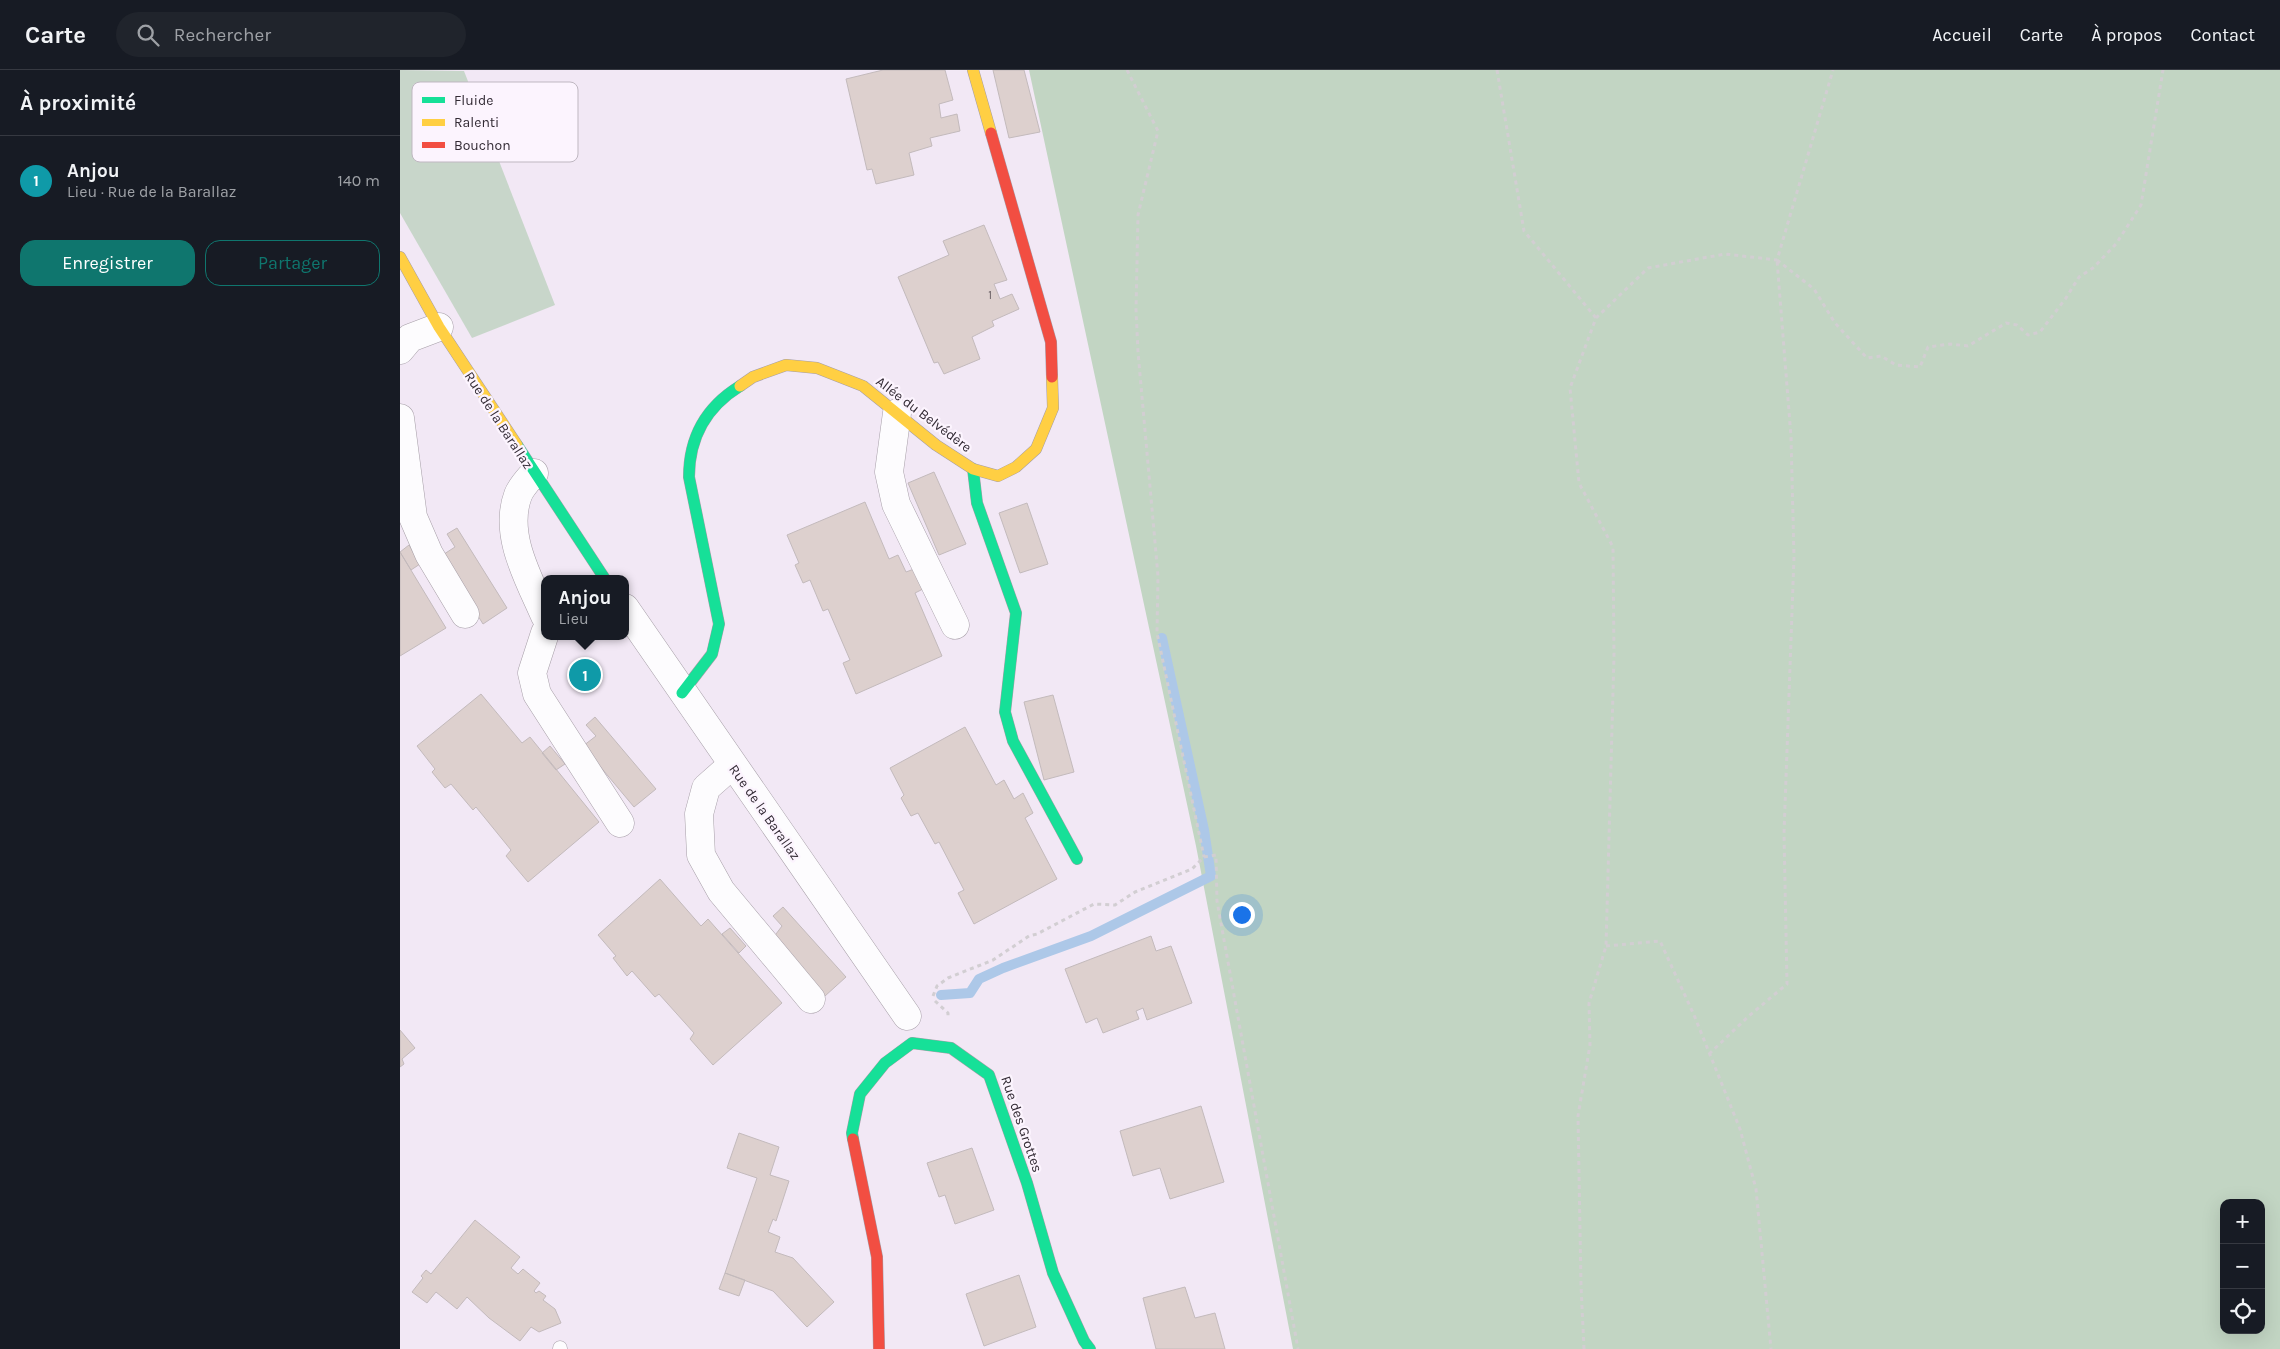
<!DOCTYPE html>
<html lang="fr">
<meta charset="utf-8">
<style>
:root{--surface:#171b24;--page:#20242c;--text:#f1f3f6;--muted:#9ea1a6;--line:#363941;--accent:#0f766e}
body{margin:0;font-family:Karla,sans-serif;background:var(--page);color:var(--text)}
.controls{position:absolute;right:15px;bottom:15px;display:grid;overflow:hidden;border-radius:10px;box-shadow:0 5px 20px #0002}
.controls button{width:45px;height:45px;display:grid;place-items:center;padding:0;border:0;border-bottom:1px solid var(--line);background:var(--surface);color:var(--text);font:25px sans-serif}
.you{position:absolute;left:841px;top:844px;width:18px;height:18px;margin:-12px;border:4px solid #fff;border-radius:50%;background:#1a73e8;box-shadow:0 0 0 8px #1a73e833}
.badge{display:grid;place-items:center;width:32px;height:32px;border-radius:50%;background:var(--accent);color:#fff;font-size:16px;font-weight:700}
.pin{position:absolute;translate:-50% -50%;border:2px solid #fff;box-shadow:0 1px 5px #0006}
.popup{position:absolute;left:141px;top:505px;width:88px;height:65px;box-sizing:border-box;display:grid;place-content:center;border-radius:10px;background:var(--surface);filter:drop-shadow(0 1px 4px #0005);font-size:16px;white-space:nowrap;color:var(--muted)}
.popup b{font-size:19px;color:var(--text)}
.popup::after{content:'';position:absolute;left:50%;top:100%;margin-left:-10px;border:10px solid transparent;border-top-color:var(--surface)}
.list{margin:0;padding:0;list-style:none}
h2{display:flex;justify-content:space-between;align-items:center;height:65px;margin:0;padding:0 20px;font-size:21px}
h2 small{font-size:16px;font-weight:400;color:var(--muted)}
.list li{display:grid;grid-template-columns:32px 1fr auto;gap:15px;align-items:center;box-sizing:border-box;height:90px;padding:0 20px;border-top:1px solid var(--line)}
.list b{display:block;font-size:19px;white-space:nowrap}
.list p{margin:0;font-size:16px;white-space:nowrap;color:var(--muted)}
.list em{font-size:16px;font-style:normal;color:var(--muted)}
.actions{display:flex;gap:10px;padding:15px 20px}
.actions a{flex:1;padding:11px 0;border:1px solid var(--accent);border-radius:15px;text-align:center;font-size:18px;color:var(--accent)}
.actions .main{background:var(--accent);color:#fff}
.icon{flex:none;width:28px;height:28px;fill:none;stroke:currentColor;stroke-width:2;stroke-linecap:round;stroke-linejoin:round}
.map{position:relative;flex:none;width:1880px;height:1279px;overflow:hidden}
header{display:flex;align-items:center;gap:30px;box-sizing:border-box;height:70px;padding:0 25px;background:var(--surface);border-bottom:1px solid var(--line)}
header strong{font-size:24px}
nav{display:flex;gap:28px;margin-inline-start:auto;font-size:18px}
.search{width:350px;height:45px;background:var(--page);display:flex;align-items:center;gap:12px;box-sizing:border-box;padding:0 18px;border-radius:28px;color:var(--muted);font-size:19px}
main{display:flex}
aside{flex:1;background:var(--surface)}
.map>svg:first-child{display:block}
.green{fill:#c8d6ca}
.forest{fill:#c2d5c3;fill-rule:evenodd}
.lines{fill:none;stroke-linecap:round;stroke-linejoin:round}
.stream{stroke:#adc8e8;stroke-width:10}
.building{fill:#ddd0ce;stroke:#c3babc}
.lane-casing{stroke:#a69ea7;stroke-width:15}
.street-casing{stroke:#a69ea7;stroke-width:29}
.fast-casing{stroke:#a69ea7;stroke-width:12}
.slow-casing{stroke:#a69ea7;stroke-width:12}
.jam-casing{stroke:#a69ea7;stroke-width:12}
.path{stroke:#d2ced2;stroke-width:3;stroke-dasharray:4 4;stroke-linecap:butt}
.lane{stroke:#fdfcfe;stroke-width:14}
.street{stroke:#fdfcfe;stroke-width:28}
.fast{stroke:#16e098;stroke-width:11}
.slow{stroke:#ffcf43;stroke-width:11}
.jam{stroke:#f24e42;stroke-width:11}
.labels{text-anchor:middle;stroke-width:4.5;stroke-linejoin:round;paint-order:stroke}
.number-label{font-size:11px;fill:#5d545a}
.street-label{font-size:14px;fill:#322a34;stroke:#fcf4fe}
.key{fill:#fcf4fe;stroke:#bfb7c1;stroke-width:1}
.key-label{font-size:14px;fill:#322a34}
</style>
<header>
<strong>Carte</strong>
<div class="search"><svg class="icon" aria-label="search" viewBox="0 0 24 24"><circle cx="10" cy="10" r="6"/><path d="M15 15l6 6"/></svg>Rechercher</div>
<nav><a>Accueil</a><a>Carte</a><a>À propos</a><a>Contact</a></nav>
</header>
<main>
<aside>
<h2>À proximité<small></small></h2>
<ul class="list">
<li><span class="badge" style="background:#0f9aa8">1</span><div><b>Anjou</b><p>Lieu · Rue de la Barallaz</p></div><em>140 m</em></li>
</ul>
<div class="actions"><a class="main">Enregistrer</a><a>Partager</a></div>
</aside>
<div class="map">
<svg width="1880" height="1279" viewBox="0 0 1880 1279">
<rect width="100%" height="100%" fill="#f2e8f5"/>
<path class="green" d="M0 0 64 1 155 235 72 268 0 143Z"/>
<path class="forest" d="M629 0H1880V1279H893L796 776ZM1824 1133H1861V1260H1824Z"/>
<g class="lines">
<path class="stream" d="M541 925 570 923 579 909 603 898 691 866 811 806 804 760 762 568"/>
</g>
<path class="building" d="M483 0H545L553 30 539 34 541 48 557 44 560 61 530 68 532 76 509 83 514 105 476 114 472 99 467 100 446 9Z
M593 0H624L640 62 609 68Z
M584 155 607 210 594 214 600 229 612 224 619 239 592 251 594 256 572 267 580 289 544 304 538 292 534 293 498 207 549 185 543 171Z
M534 402 566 474 539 485 508 413Z
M465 432 489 489 498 485 506 502 514 499 523 519 515 523 542 586 456 624 443 593 450 590 428 539 423 541 410 510 403 513 395 495 399 493 387 465Z
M627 433 648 494 620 503 599 443Z
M57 458 107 538 83 554 41 486 55 477 47 464Z
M9 475 20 494 11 500 0 482Z
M0 482 46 558 0 586Z
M191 595 196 610 179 615 174 601Z
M81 624 122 673 130 667 199 752 128 812 106 786 111 780 76 737 73 740 51 714 45 718 32 702 35 699 17 676Z
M653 625 674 702 644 710 624 632Z
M195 647 256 719 234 737 183 676 196 666 186 655Z
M565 657 596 715 604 710 614 729 623 723 633 743 625 748 657 809 574 854 558 823 564 820 539 772 535 774 518 743 511 746 501 728 504 725 490 698Z
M150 676 165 694 156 700 142 683Z
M260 809 301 856 308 849 382 933 313 995 290 969 294 963 259 924 255 927 232 901 227 906 213 888 216 886 198 865Z
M383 837 446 907 425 926 373 868 382 856 373 846Z
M330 858 346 876 339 883 322 864Z
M751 866 756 881 771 876 792 933 747 950 743 938 736 941 739 949 703 963 697 948 686 953 665 899Z
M0 960 15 978 2 989 4 994 0 997Z
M801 1036 824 1112 770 1129 760 1098 733 1106 720 1061Z
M339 1063 379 1077 370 1105 389 1111 376 1151 373 1149 368 1162 380 1167 375 1182 393 1188 434 1232 407 1257 373 1221 325 1203 357 1108 327 1098Z
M572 1078 594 1140 555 1154 545 1125 539 1127 527 1093Z
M75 1150 120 1187 111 1198 118 1204 123 1199 140 1213 134 1221 136 1223 139 1221 146 1226 143 1230 155 1239 161 1253 139 1262 131 1257 120 1271 89 1248 67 1227 57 1239 36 1222 27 1233 12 1222 23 1208 21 1206 26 1200 31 1204Z
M325 1203 345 1210 339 1226 319 1219Z
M619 1205 636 1257 584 1276 566 1224Z
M785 1217 795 1248 815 1243 825 1279H756L743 1228Z"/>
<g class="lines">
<g class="lane-casing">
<path id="lane" d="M160 1279V1278"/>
</g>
<g class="street-casing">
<path id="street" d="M0 280 10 268 39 257
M497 343 489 402 496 434 555 555
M0 348 13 447 29 484 65 544
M134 403C129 409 121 417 118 425 103 465 129 509 145 546
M225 538 507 946
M145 563 132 603 137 624 220 753
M332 695 306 718 299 744 301 785 321 821 411 929"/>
</g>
<g class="fast-casing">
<path id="fast" d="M117 375 205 509
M573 399 577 433 616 543 605 642 613 671 677 789
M282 623 312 584 319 554 289 407C289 367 306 337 340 316
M453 1069 452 1063 460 1024 485 993 512 973 551 978 589 1005 627 1113 653 1203 684 1271 690 1279"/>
</g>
<g class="slow-casing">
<path id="slow" d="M573 0 591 63
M0 187 39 257 117 375
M340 316 353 307 386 295 417 298 463 316 536 375 573 399 598 406 616 397 636 379 653 338 652 307"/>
</g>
<g class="jam-casing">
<path id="jam" d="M591 63 651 272 652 307
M453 1069 477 1187 479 1279"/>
</g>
<path class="path" d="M727 0 758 61 738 145 736 240 738 282 758 506 757 563 804 787
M1097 0 1124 161 1196 248
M1377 190 1414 219 1435 253 1467 288 1481 286 1496 295 1520 297 1528 277 1550 274 1568 276 1606 253 1617 255 1628 265 1640 262 1666 228 1679 207 1693 198 1716 174 1741 135 1763 0
M1206 876 1260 871 1294 945 1340 1059 1356 1119 1371 1279
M533 926 537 916 548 908 593 890 629 866 637 864 694 834 715 835 735 822 792 799 804 787 816 785 817 831 898 1279
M535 931 548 943V947
M1309 984 1350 945 1387 914 1384 763 1394 487 1391 367 1377 190
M1184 1279 1181 1215 1178 1046 1190 975 1189 933 1206 876 1214 586 1213 477 1179 413 1170 318 1196 248 1248 198 1325 184 1377 190 1433 0"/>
<use href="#lane" class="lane"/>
<use href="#street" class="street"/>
<use href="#fast" class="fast"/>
<use href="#slow" class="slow"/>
<use href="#jam" class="jam"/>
</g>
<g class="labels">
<g class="number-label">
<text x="590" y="229">1</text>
</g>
<g class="street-label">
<text transform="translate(524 344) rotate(37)" y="5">Allée du Belvédère</text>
<text transform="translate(99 350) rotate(57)" y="5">Rue de la Barallaz</text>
<text transform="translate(365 742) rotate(55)" y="5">Rue de la Barallaz</text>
<text transform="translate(622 1054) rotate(71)" y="5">Rue des Grottes</text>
</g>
</g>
<rect x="12" y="12" width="166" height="80" rx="8" class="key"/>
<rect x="22" y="27" width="23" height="6" fill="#16e098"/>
<rect x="22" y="49" width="23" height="7" fill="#ffcf43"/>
<rect x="22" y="72" width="23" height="6" fill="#f24e42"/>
<g class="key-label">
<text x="54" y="35">Fluide</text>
<text x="54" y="57">Ralenti</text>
<text x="54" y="80">Bouchon</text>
</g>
</svg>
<div class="controls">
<button>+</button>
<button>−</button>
<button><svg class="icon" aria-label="locate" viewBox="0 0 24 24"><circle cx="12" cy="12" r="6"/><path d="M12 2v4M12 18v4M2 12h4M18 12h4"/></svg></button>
</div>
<div class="you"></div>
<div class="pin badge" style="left:185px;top:605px;background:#0f9aa8">1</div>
<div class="popup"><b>Anjou</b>Lieu</div>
</div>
</main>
